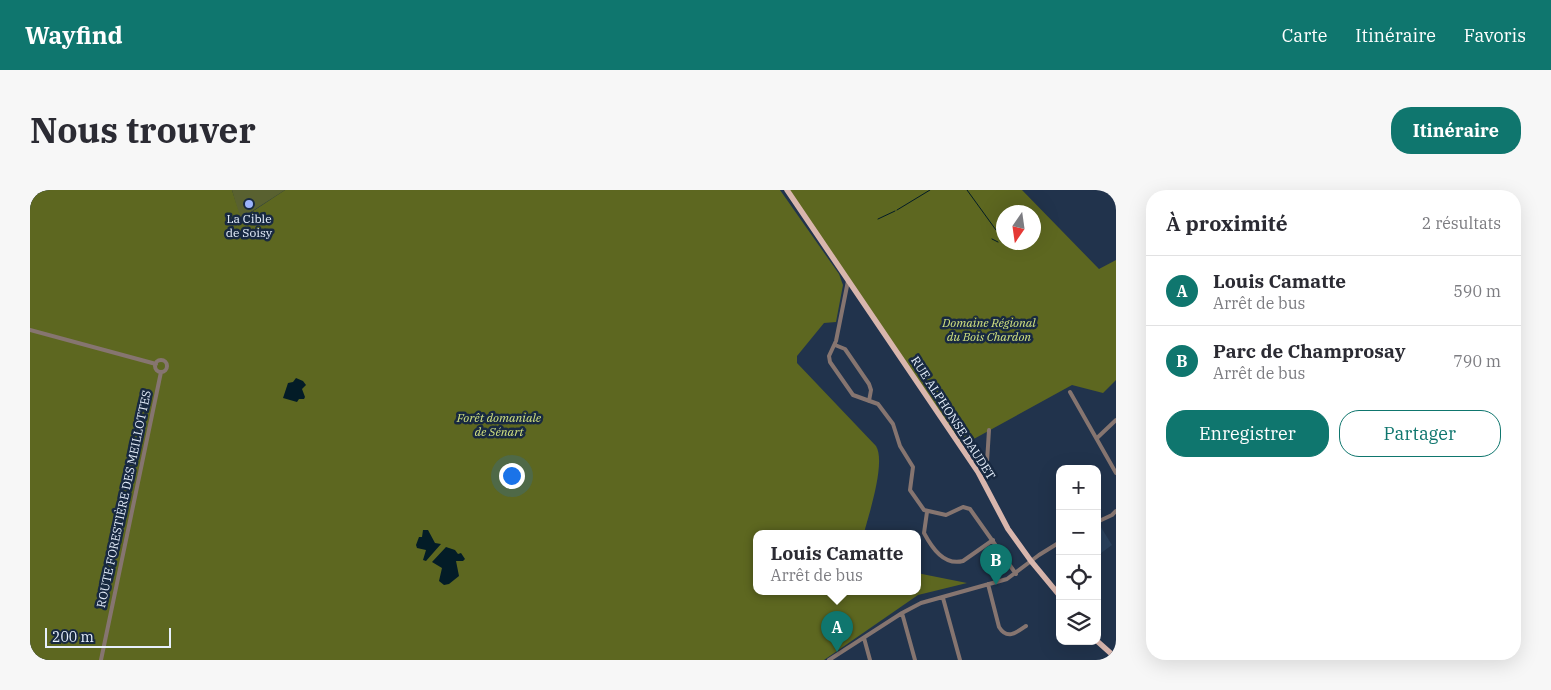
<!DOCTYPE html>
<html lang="fr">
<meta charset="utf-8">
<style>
:root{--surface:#fff;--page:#f7f7f7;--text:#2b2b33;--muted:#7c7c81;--line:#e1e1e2;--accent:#0f766e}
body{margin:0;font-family:"IBM Plex Serif",serif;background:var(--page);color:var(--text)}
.controls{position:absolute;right:15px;bottom:15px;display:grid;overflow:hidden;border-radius:10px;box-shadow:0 5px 20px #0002}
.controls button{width:45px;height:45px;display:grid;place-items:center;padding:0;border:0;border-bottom:1px solid var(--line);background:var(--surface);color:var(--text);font:25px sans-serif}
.compass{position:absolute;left:966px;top:15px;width:45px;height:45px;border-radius:50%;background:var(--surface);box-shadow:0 5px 20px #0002;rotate:193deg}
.scale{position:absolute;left:15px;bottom:12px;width:126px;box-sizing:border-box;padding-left:5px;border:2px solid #e7f0fd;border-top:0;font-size:14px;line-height:18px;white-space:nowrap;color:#e7f0fd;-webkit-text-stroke:4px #182941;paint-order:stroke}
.you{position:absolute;left:481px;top:285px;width:18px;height:18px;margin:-12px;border:4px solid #fff;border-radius:50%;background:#1a73e8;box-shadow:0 0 0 8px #1a73e833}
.badge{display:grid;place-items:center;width:32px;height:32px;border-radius:50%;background:var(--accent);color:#fff;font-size:16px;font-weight:700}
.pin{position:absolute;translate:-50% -41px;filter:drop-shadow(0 1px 2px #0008)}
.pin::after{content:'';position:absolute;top:26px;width:18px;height:15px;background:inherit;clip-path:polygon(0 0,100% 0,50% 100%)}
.popup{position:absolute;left:723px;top:340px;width:168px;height:65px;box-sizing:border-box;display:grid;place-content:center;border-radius:10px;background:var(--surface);filter:drop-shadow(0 1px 4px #0005);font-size:16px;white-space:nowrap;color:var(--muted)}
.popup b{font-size:19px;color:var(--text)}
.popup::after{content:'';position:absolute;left:50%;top:100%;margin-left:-10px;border:10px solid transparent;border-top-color:var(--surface)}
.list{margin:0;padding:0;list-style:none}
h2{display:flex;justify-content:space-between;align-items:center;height:65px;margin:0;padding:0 20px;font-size:21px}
h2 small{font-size:16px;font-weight:400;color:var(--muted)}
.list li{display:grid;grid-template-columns:32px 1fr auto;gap:15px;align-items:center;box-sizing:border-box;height:70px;padding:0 20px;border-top:1px solid var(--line)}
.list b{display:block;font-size:19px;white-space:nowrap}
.list p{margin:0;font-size:16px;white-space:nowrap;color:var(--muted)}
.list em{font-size:16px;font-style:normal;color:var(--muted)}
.actions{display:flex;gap:10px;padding:15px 20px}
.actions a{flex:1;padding:11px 0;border:1px solid var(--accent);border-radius:20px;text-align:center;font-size:18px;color:var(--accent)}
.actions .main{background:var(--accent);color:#fff}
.icon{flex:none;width:28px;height:28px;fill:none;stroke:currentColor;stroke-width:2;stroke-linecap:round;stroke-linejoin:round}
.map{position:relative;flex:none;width:1086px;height:470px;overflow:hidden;border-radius:20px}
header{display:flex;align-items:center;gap:30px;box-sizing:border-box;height:70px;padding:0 25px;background:var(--accent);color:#fff}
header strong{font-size:24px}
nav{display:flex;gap:28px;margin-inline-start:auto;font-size:18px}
.intro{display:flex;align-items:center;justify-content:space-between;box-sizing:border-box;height:120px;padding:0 30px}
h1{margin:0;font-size:35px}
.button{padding:12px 22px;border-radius:20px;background:var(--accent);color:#fff;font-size:18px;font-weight:700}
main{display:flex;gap:30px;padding:0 30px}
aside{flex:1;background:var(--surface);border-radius:20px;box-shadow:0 5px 20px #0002}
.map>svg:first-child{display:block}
.built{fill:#29405c}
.green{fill:#596130}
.forest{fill:#5d6720;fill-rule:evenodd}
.water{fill:#031c27}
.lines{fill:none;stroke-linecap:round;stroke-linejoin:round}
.stream{stroke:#031c27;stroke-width:1}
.street{stroke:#867570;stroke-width:4}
.primary{stroke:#d9b6ad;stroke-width:5.5}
.poi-dot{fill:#9cb4fd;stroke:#182941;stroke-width:2}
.labels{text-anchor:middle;stroke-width:5;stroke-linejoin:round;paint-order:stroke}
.poi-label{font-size:12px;fill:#e7f0fd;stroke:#182941}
.park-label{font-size:12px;font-style:italic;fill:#d2e280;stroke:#182941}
.street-label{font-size:12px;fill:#e7f0fd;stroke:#182941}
</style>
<header>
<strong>Wayfind</strong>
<nav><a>Carte</a><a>Itinéraire</a><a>Favoris</a></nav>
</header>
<div class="intro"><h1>Nous trouver</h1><a class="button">Itinéraire</a></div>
<main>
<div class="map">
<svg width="1086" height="470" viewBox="0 0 1086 470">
<rect width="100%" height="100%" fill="#21334c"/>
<path class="built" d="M1069 334 1082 355 1067 366V335Z"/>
<path class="green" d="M202 0H255L210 29Z"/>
<path class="forest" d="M0 0H202L211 29 255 0H750L809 84 813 95 806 132 794 133 767 166V173L846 256C856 272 839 324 834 343H727V401H887V383L937 393 888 405 794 470H0Z
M756 0H992L1069 79 1086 70V190L1073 203 1042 195 931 256ZM974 22H1004V52H974Z"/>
<path class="water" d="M266 188 273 191 276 195 272 199 275 207 274 209H269L267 212 253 208 258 193 263 192Z
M393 340H398L405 353 411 354 396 371 393 370 396 360 387 358 386 355 389 347H392Z
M416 357 425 360 428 364 431 363 435 369 433 371H426L429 386 419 394 414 395 409 391 412 378 402 372Z"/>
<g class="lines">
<path class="stream" d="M937 0 966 40
M867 20 900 0
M848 29 865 21
M962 49 968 52"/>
<path class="street" d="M818 91 806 151 799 166 800 172 823 205 848 214 863 234 870 256 883 277 880 300 894 320 916 325 933 317 940 319 986 384
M0 140 126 174
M805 155 815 159 839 194 841 200 839 211
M125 176a6 6 0 1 1 12 0a6 6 0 1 1-12 0Z
M1040 202 1086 283
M1067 248 1086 230
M948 282 957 272 959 240
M897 322 894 343C902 358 914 376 933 371L963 350
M1067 332 1082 325 1086 321
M958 394 969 437C977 450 986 443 996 436
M913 408 930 470
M872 423 885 470
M834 448 840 470
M71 470 131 182
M799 470 872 423 891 413 977 389 1009 365 1030 352"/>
<path class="primary" d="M757 0 948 282 978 339 1001 371 1030 406
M1067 451 1086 468"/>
</g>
<circle class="poi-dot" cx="219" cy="14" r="5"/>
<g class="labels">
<g class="poi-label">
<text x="219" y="33">La Cible<tspan x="219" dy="14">de Soisy</tspan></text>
</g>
<g class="park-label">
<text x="959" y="137">Domaine Régional<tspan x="959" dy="14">du Bois Chardon</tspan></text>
<text x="469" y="232">Forêt domaniale<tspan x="469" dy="14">de Sénart</tspan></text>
</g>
<g class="street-label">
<text transform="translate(923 228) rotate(57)" y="4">RUE ALPHONSE DAUDET</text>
<text transform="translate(94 309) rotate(-78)" y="4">ROUTE FORESTIÈRE DES MEILLOTTES</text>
</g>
</g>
</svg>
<div class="controls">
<button>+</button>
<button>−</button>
<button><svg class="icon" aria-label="locate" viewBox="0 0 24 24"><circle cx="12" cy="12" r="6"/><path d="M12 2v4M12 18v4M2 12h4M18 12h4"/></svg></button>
<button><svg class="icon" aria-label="layers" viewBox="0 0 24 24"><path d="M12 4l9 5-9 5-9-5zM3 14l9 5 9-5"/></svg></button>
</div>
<svg class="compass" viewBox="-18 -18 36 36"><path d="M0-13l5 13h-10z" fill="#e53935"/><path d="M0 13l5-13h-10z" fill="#7c7c81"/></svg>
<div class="scale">200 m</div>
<div class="you"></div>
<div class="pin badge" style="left:807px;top:462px">A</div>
<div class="popup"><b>Louis Camatte</b>Arrêt de bus</div>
<div class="pin badge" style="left:966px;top:395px">B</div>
</div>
<aside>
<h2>À proximité<small>2 résultats</small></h2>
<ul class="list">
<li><span class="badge">A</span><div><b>Louis Camatte</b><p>Arrêt de bus</p></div><em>590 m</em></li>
<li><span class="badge">B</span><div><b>Parc de Champrosay</b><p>Arrêt de bus</p></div><em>790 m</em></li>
</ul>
<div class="actions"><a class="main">Enregistrer</a><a>Partager</a></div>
</aside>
</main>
